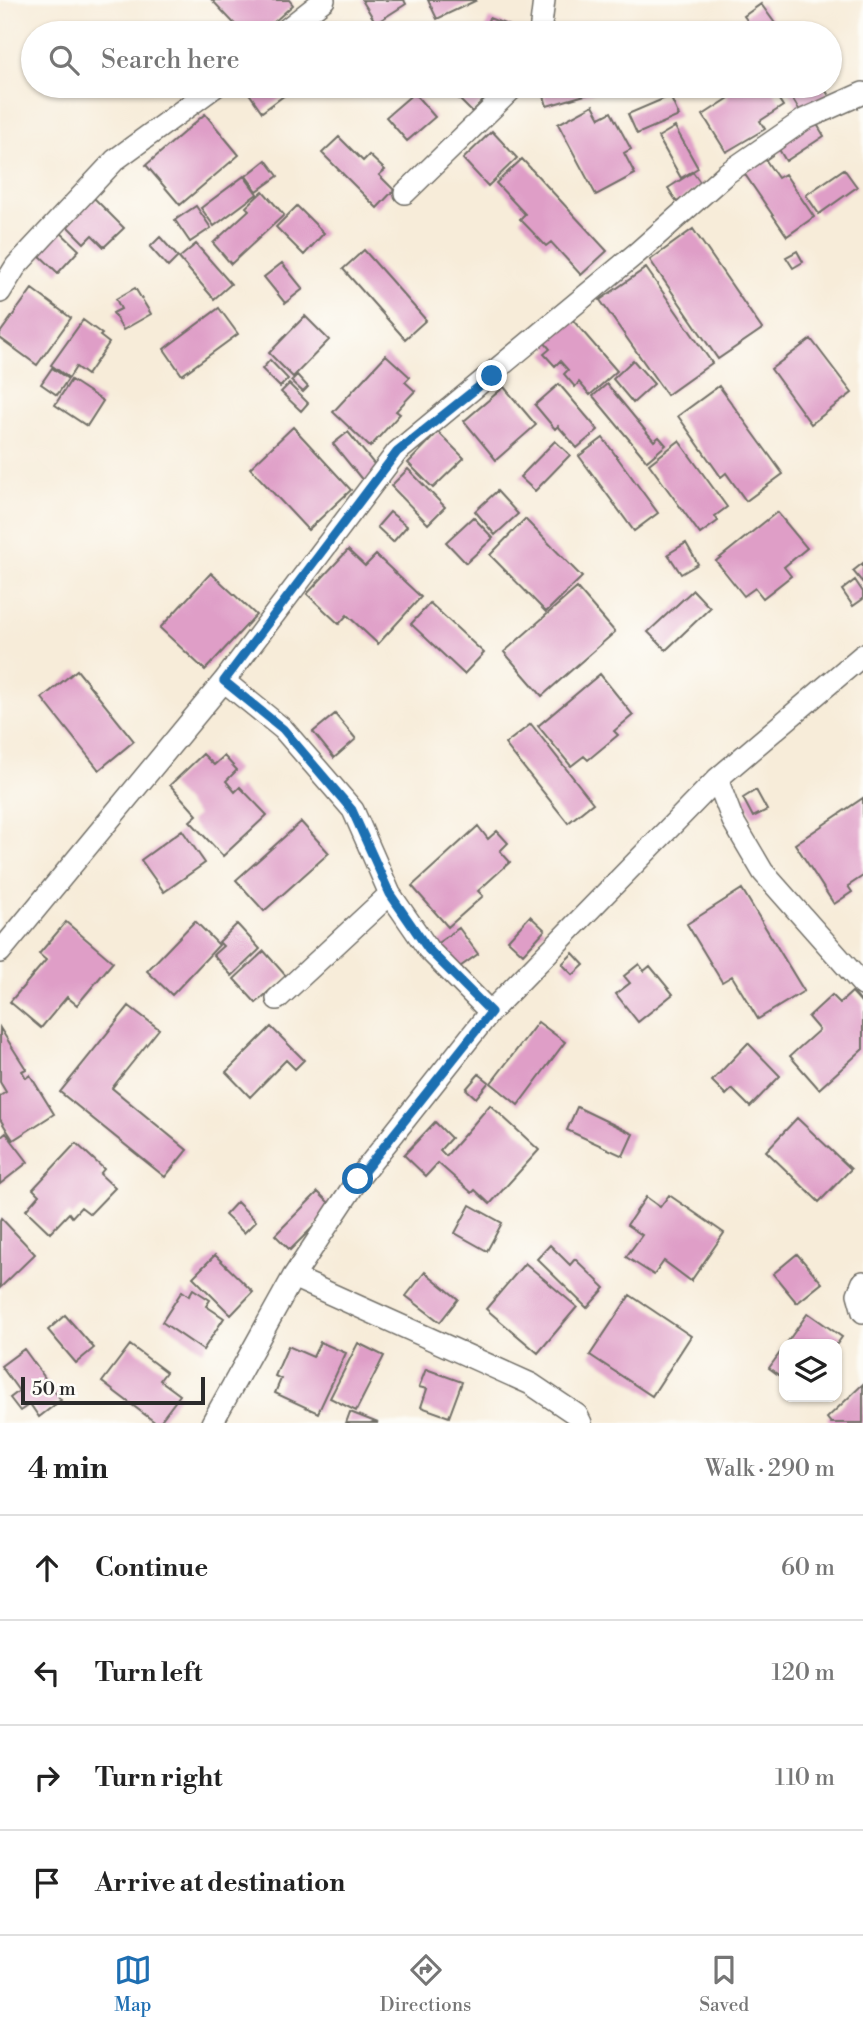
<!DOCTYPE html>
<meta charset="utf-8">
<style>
:root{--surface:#fff;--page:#f6f6f6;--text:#222;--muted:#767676;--line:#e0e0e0;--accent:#1f6fb2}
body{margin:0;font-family:"Libre Bodoni",serif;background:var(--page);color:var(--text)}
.controls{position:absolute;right:21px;bottom:21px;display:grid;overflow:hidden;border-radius:14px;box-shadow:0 2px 5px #0004}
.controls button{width:63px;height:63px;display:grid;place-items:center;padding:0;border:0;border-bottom:2px solid var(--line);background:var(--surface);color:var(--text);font:35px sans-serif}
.scale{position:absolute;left:21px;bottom:18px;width:184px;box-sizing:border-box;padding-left:7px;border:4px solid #2b2b2b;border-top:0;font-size:19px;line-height:24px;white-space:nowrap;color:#2b2b2b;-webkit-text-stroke:5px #fdfcf7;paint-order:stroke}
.stop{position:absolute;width:21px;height:21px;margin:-16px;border:5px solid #1f6fb2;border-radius:50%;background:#fff}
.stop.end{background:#1f6fb2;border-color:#fff;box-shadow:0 2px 7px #0008}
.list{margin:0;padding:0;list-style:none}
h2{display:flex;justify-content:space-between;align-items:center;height:91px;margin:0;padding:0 28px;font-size:30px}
h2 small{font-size:23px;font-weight:400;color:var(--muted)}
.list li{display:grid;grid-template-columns:46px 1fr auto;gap:21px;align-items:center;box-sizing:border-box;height:105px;padding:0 28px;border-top:2px solid var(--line)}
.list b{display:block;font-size:26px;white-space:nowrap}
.list em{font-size:23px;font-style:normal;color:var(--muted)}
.icon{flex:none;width:38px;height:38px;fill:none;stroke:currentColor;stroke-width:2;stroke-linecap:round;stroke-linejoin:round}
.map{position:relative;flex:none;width:863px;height:1423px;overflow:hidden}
.search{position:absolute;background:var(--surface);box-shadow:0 2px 5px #0004;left:21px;right:21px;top:21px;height:77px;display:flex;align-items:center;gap:18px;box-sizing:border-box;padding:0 24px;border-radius:38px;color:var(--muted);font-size:26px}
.sheet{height:511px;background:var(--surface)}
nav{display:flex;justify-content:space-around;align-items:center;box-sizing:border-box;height:98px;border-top:2px solid var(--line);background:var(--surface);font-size:19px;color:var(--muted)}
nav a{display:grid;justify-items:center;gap:4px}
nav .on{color:var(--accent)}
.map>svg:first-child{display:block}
.building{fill:#df9ec7}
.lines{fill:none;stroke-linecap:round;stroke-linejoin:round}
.street-casing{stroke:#726f68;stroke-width:24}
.street{stroke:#fff;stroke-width:21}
.route{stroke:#1f6fb2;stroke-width:9}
</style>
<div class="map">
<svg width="863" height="1423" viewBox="0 0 863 1423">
<rect width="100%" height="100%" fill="#fdfcf7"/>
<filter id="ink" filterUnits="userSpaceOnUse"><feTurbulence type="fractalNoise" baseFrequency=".0143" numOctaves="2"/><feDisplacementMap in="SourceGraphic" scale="14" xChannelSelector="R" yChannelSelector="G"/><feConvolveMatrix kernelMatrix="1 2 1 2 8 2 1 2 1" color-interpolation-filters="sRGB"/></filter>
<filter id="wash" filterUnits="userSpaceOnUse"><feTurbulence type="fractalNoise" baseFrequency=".00686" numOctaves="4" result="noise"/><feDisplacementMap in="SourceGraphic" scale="28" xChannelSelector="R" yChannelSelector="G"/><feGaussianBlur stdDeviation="1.57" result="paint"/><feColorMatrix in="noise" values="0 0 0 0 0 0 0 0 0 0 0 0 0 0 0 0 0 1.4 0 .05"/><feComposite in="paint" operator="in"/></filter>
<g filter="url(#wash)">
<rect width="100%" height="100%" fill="#f7ecd9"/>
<g id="blocks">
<path class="building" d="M212 0H289L293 5 262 33H243Z
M362 0H404L406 4 376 23Z
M428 0H477L437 19Z
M761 4 782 33H756L744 16Z
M489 18 513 27 511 33H483Z
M587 29V33H554V31Z
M244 86H297L262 112Z
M541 86H600L602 90 547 106Z
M738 86H770L783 106 760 121 765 129 726 152 703 115 729 98 726 94Z
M785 86H823L829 96 801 113Z
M470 88 483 101 472 112 459 99Z
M414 93 435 117 407 141 386 117Z
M670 96 679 116 637 134 628 114Z
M593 105 600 118 611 112 631 149 624 153 635 174 596 195 558 124Z
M205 114 239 155 180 205 146 165Z
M815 121 824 136 786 161 777 146Z
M675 127 698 168 681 178 658 137Z
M492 131 517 158 488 186 463 159Z
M339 137 363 161 369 155 385 170 379 175 394 190 377 208 322 153Z
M522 159 607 251 581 275 551 242 546 246 520 219 525 214 496 183Z
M765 159 778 178 785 174 814 217 787 236 744 173Z
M266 160 278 176 257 191 246 176Z
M844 169 857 187 819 214 806 195Z
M693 172 702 185 677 202 668 188Z
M244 176 257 194 214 226 201 208Z
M263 191 284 215 231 264 213 243 249 210 246 207Z
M94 198 124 228 104 247 92 235 84 243 67 226Z
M196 206 211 228 190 242 175 220Z
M297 206 324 233 304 255 276 227Z
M57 229 79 250 58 273 36 252Z
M693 229 762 329 718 359 650 260Z
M160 237 178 257 168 267 150 247Z
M196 244 231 284 214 299 179 258Z
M364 250 426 320 405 339 343 269Z
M797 251 803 262 793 268 786 257Z
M282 263 303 289 285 303 264 277Z
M646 268 712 363 667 395 600 300Z
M135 288 151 314 123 330 113 313 121 309 116 299Z
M32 289 71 318 37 365 0 338V333Z
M219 308 238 334 182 375 164 349Z
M305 316 329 340 293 377 269 353Z
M571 318 617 371 590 395 579 382 575 387 564 374 568 370 560 361 555 366 544 354 550 349 544 342Z
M83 320 102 334 100 336 109 343 87 375 76 367 69 378 51 365Z
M811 339 852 393 811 424 771 369Z
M386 355 410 377 405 382 415 391 396 411 400 414 370 447 333 412Z
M270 360 288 379 280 387 262 369Z
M633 360 654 384 633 403 613 379Z
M52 368 68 379 57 395 41 384Z
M297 375 308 387 303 392 291 381Z
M71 380 103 401 87 426 55 405Z
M289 384 308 403 301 411 281 392Z
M559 384 598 430 577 448 558 426 555 429 535 405Z
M607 384 654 441 659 437 666 445 647 461 593 396Z
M719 386 783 474 746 501 726 473 721 477 678 416Z
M504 387 536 425 496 460 464 421Z
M293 427 351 490 308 530 250 468Z
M348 432 379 470 364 482 333 444Z
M438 432 464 458 433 488 408 463Z
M603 438 658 513 634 531 579 456Z
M555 441 570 455 535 491 520 477Z
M679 441 727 507 715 516 718 521 700 534 649 464Z
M408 469 445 507 428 524 391 486Z
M497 491 518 514 495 535 475 511Z
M390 512 407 526 393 542 377 527Z
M777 512 807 548 784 567 791 576 763 598 755 588 744 596 716 561Z
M473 517 493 538 466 563 446 542Z
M525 519 582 577 546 612 490 555Z
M686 543 698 564 681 574 668 554Z
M348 550 365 566 376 555 421 597 378 644 347 615 339 624 307 594Z
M863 563V583L853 571Z
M211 573 256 615 205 670 160 628Z
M855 580 863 592V599L853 606 842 590Z
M577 588 615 632 542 696 504 652Z
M693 590 710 608 666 650 648 632Z
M430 603 484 653 464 674 411 624Z
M77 670 134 741 99 770 42 698Z
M600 674 633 715 614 731 618 735 588 760 584 756 571 766 538 726Z
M335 714 356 739 334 758 313 732Z
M531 724 593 803 568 823 505 744Z
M203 754 214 765 224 756 237 770 226 781 235 792 240 787 267 815 223 856 190 821 197 815 170 785Z
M756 790 767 810 753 817 743 798Z
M863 798V876L848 886 852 892 834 904 795 844Z
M301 822 329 853 264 911 236 880Z
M478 826 488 839 497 831 508 843 500 851 510 862 478 891 483 896 448 927 412 886Z
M182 830 205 863 164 892 141 860Z
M742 889 804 991 758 1019 732 976 722 982 687 924Z
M530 916 545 930 523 954 508 940Z
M195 921 219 945 172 995 147 971Z
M66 922 113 962 77 1005 67 997 41 1028 10 1002 46 960 39 954Z
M237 924 260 949 232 976 213 955 223 946 219 942Z
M459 928 478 954 454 971 435 945Z
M264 951 286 976 256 1003 234 979Z
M573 953 584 965 573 975 562 964Z
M639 964 644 971 650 966 673 994 638 1022 616 994 630 983 624 976Z
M852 992 863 1004V1049L819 1089 790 1056 819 1030 808 1017 832 995 840 1003Z
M129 1006 159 1029 112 1088 187 1150 165 1177 60 1092Z
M538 1022 565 1042 518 1105 491 1083Z
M271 1027 304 1060 295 1069 286 1060 250 1097 226 1072Z
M0 1028 26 1069 22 1071 26 1078 30 1075 54 1114 13 1140 0 1119V1096L6 1092 0 1082Z
M748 1043 780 1076 750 1107 732 1089 726 1095 712 1081Z
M479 1074 489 1082 476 1098 466 1089Z
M490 1105 539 1150 490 1204 475 1190 472 1193 438 1163 426 1176 404 1155 435 1122 451 1138 440 1150 446 1156Z
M577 1107 633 1134 623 1156 567 1130Z
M797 1118 851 1169 819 1202 766 1151Z
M6 1133 28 1162 0 1184V1138Z
M76 1143 104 1169 100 1174 115 1188 90 1214 81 1207 72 1217 69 1213 50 1233 26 1210 39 1195 33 1189Z
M318 1192 333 1207 290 1250 275 1235Z
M669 1195 724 1233 691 1281 664 1261 654 1275 626 1257 642 1235 627 1225 646 1197 660 1207Z
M237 1202 256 1221 244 1233 225 1215Z
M470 1205 502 1223 487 1251 455 1233Z
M1 1218 35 1254 0 1288V1220Z
M550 1245 570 1265 575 1259 605 1288 587 1308 537 1259Z
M797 1254 822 1283 797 1303 773 1274Z
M215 1255 253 1292 231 1315 193 1277Z
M525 1263 577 1307 538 1353 486 1309Z
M425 1272 458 1299 440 1322 406 1296Z
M193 1289 210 1300 206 1306 224 1318 203 1350 162 1322 182 1291 189 1296Z
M630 1295 691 1336 652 1396 590 1355Z
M808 1313 842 1337 837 1344H786Z
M65 1315 94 1348 76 1363 48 1330Z
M320 1342 346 1353 318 1413 275 1393 281 1379 275 1376 288 1346 313 1357Z
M358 1343 384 1356 356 1411 330 1398Z
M130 1345 166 1372 160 1380 180 1395 159 1423H156L102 1382Z
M784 1347V1379L769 1368Z
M24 1349 61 1400 39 1417 30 1404 20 1411 10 1398 19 1391 1 1366Z
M426 1369 462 1382 449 1417 421 1407 427 1389 419 1387Z
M863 1384V1423H831L827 1418Z
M350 1412 378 1423H346Z"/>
</g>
</g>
<g filter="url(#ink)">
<use href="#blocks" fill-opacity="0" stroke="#726f68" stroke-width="2"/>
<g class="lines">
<g class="street-casing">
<path id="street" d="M282 33 324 0
M540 33 544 0
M405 193 515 86
M0 292 16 266 115 160 216 86
M224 681 283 729 353 810 390 894 428 949 490 1012
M717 779 733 821 763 872 863 985
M0 952 224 681 397 452 638 252 727 173 805 119 863 93
M277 999 390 894
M293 1277 531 1384 577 1415 581 1423
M863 1282 858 1294 863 1312
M212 1423 293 1277 358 1179 490 1012 717 779 863 655"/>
</g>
<use href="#street" class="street"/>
</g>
</g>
<g class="lines" filter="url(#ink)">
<path class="route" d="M358 1179 491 1012 428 949 390 894 352 810 283 729 224 681 397 452 492 376"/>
</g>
</svg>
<div class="controls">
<button><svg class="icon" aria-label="layers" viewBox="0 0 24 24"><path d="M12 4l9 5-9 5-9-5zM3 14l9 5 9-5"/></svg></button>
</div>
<div class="scale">50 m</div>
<div class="stop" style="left:358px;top:1179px"></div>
<div class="stop end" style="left:492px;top:376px"></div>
<div class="search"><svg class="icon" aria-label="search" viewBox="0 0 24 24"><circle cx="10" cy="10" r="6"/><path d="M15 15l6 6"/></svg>Search here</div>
</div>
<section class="sheet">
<h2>4 min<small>Walk · 290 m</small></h2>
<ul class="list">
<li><svg class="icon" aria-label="ahead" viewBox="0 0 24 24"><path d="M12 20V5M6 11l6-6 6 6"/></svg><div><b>Continue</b></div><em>60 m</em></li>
<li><svg class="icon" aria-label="left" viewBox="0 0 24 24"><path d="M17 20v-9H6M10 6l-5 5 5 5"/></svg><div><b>Turn left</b></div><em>120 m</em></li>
<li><svg class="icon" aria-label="right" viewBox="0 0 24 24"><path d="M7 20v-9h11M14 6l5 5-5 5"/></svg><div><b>Turn right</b></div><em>110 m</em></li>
<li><svg class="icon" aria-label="arrive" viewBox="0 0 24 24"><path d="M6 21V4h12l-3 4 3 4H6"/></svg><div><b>Arrive at destination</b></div></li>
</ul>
</section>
<nav>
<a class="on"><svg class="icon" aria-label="map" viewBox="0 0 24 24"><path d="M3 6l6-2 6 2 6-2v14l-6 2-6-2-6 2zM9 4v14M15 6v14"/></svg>Map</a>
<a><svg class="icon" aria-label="directions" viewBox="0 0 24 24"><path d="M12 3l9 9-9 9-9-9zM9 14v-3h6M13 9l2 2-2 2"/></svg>Directions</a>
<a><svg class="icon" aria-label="saved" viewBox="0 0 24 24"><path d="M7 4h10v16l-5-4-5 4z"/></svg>Saved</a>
</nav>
